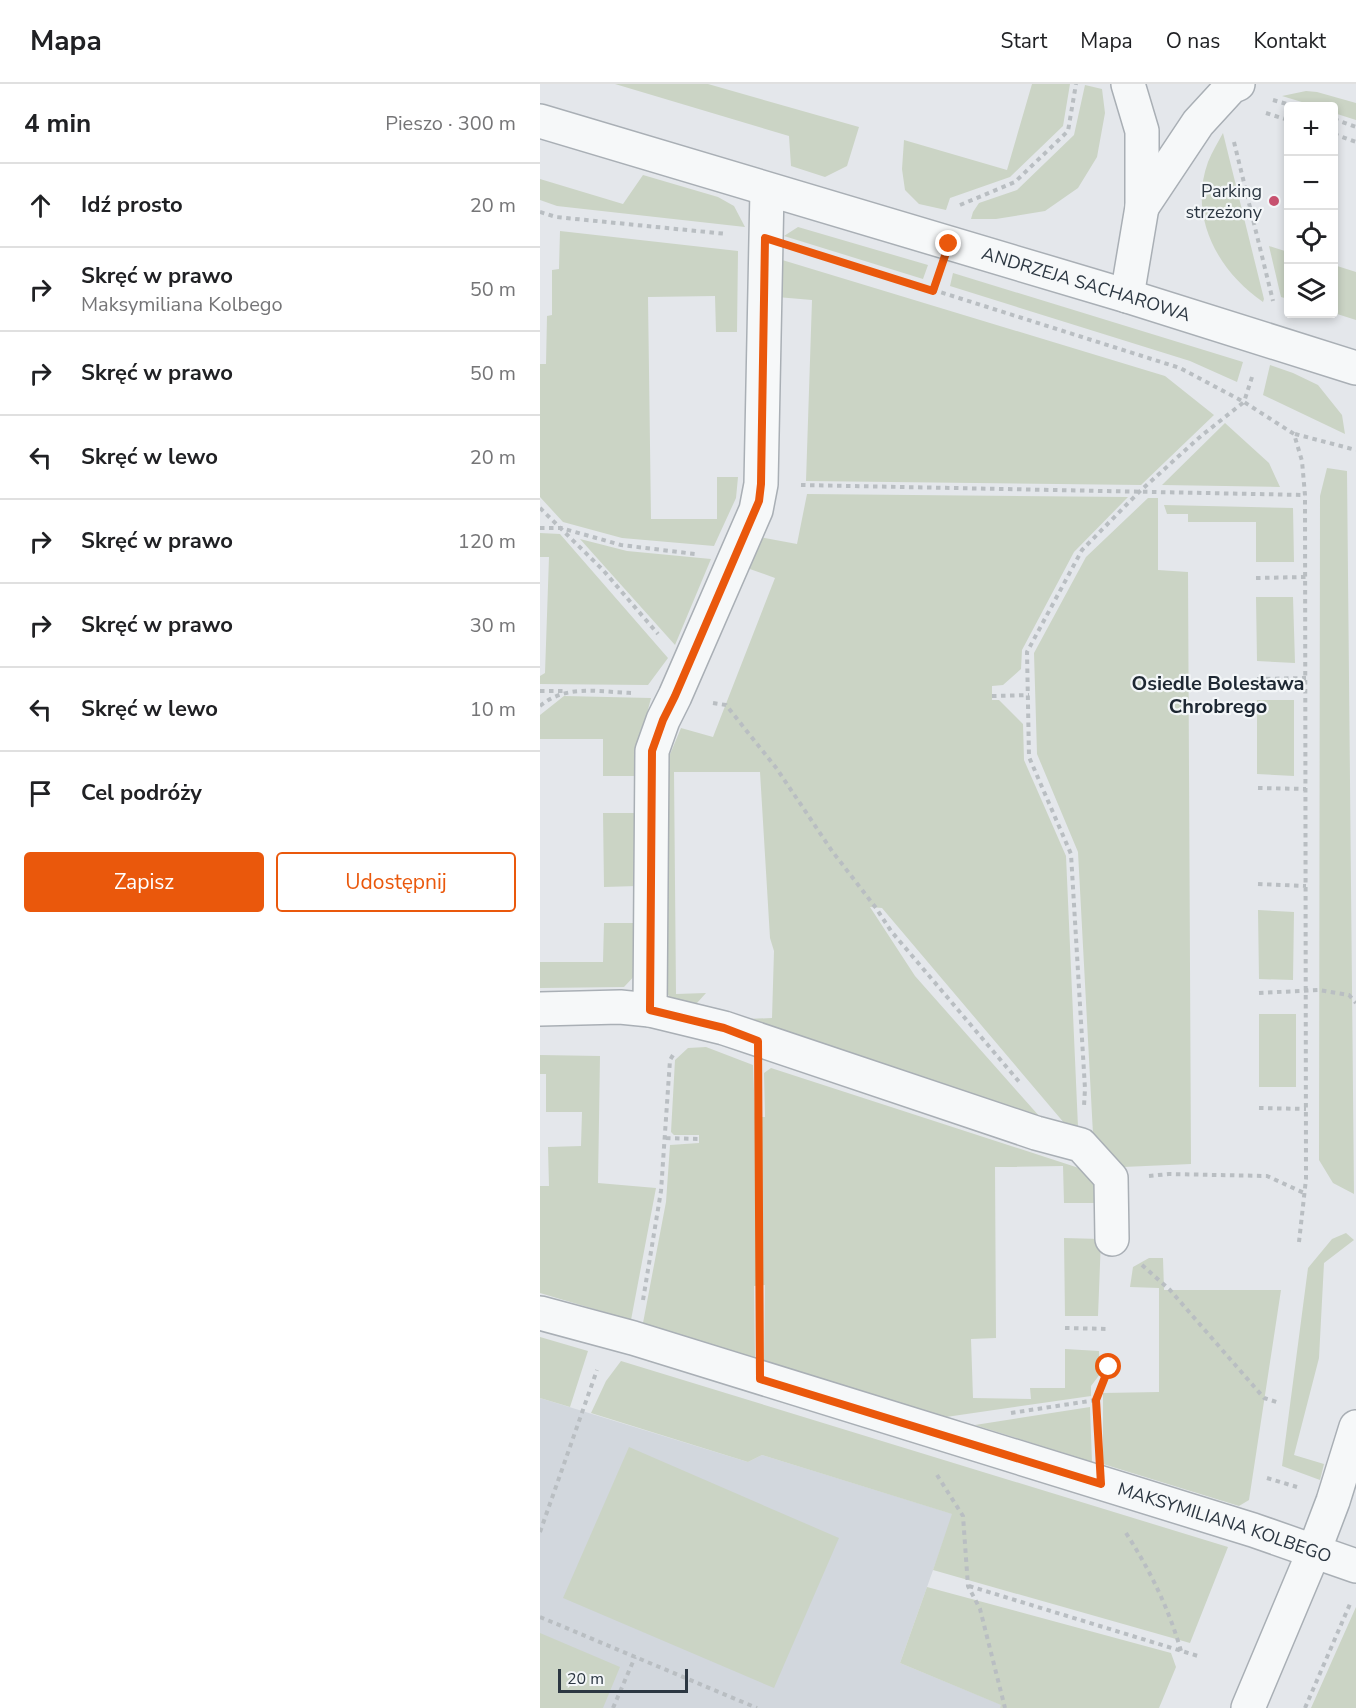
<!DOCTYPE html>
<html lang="pl">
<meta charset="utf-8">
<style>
:root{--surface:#fff;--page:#f2f2f2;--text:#202124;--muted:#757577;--line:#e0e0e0;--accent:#ea580c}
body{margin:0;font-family:"Nunito Sans",sans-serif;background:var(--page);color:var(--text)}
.controls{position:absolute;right:18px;top:18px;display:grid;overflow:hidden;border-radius:6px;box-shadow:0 3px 9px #0003}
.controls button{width:54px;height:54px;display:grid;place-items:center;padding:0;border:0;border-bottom:2px solid var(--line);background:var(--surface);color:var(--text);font:30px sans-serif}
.scale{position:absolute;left:18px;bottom:15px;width:130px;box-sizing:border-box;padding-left:6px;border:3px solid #2c3742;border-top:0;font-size:16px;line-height:21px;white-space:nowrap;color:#2c3742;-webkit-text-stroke:4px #f3f6f8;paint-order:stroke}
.stop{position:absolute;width:18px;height:18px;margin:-14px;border:4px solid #ea580c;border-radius:50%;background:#fff}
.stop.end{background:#ea580c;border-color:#fff;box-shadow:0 2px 6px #0008}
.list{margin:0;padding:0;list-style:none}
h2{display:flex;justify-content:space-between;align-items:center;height:78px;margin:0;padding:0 24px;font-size:26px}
h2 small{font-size:20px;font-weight:400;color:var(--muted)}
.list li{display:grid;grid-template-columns:39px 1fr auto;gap:18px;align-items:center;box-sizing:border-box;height:84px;padding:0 24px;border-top:2px solid var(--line)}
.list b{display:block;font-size:22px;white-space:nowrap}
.list p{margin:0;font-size:20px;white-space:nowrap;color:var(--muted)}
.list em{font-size:20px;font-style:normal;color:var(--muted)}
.actions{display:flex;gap:12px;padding:18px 24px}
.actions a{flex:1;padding:14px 0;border:2px solid var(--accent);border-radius:6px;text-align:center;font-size:21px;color:var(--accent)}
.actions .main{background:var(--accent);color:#fff}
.icon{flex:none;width:33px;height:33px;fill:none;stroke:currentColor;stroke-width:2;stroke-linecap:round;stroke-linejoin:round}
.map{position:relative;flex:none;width:816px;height:1624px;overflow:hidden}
header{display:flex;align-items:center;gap:36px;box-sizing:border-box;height:84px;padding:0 30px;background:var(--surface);border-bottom:2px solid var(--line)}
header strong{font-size:28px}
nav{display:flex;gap:33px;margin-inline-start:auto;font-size:21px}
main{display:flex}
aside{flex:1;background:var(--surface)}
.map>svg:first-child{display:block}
.built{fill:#d2d7dd}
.green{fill:#cbd4c5}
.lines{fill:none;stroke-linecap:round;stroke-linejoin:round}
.street-casing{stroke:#a9afb5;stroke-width:36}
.path{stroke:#b9bec2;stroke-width:4;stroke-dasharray:4.5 4.5;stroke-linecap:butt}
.street{stroke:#f6f8f9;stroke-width:33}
.route{stroke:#ea580c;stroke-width:8}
.poi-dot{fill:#c7516f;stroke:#f3f6f8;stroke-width:2}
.labels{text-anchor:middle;stroke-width:4.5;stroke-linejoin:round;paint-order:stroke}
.poi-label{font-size:18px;fill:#2c3742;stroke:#f3f6f8;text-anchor:end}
.street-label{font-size:18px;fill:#2c3742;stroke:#f3f6f8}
.neighbourhood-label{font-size:20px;font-weight:bold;fill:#1e2833;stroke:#f3f6f8}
</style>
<header>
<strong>Mapa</strong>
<nav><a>Start</a><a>Mapa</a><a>O nas</a><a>Kontakt</a></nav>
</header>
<main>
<aside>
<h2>4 min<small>Pieszo · 300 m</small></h2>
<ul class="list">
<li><svg class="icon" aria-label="ahead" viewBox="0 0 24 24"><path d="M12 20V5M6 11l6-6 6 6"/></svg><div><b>Idź prosto</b></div><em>20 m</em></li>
<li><svg class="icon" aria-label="right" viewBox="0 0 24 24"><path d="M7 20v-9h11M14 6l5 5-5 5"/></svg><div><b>Skręć w prawo</b><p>Maksymiliana Kolbego</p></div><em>50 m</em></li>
<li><svg class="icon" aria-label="right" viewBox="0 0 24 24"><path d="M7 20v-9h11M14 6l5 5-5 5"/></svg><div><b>Skręć w prawo</b></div><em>50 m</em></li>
<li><svg class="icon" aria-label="left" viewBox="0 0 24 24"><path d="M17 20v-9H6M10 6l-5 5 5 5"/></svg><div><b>Skręć w lewo</b></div><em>20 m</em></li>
<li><svg class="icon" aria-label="right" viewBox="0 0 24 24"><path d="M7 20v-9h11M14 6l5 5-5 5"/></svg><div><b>Skręć w prawo</b></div><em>120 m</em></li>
<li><svg class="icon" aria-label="right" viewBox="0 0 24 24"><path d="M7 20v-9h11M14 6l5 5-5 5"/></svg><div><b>Skręć w prawo</b></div><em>30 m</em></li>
<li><svg class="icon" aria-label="left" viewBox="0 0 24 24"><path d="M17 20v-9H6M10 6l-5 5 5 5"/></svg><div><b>Skręć w lewo</b></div><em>10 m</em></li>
<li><svg class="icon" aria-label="arrive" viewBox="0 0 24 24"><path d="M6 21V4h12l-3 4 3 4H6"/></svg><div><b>Cel podróży</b></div></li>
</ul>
<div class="actions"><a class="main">Zapisz</a><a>Udostępnij</a></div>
</aside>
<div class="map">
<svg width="816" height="1624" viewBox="0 0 816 1624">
<rect width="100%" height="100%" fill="#e4e7eb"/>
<path class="built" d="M0 1314 208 1378 222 1371 413 1430 360 1579 462 1621 460 1624H0Z"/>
<path class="green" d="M75 0H168L319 43 307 82 285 93 251 82 249 52Z
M492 0H530L523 42 470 93 410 114 406 126 379 120 365 106 362 85 364 56 467 86Z
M545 1 562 5 565 29 557 73 538 104 505 127 456 135H431L433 128 439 119 477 106 534 51Z
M766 7 777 8 816 19V36L794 29V22H775L742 12Z
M683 49 724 215 723 218C678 187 648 133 668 78 672 68 678 58 683 49Z
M103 91 178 113 194 122 205 143 17 122 0 116V95L83 120Z
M258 143 388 181 383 195 244 152Z
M20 147 198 167 197 248H176L175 212 108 213 111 435H177V393H198L196 414 174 462 82 454 23 438 0 413V280H6L7 232 12 231V186L19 185Z
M729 162 748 168V215L741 213Z
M239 175 625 292 674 331 601 401 266 397 272 216 237 213Z
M794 181 816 188V236L794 229Z
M413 189 703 278 697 298 650 277 410 202Z
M730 281 753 289 778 301 802 331 805 350 723 311Z
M685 339 729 379 740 403 622 401Z
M787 384 807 387 814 1110 793 1099 779 1076 780 412Z
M267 410 588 413 534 468 482 566 481 585 463 601 452 602V616H459L483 640 484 676 526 772 538 1043 525 1040 342 824 330 823 375 892 500 1033 205 940 206 935 232 934 234 867 230 854 220 688H134L136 910 166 909 157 919 145 922 130 914 125 905 123 687 141 644 173 653 235 494 207 484 220 453 257 460Z
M608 414H618V486L648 488 651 1080 583 1083 553 1050 538 768 497 670 494 569 546 473Z
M624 421 753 424 754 478H716V438H648V430H627Z
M0 449 20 450 128 574 108 601 0 600V592L5 589 9 473H0Z
M40 455 87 467 171 475 135 561Z
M716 513H753L755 579 717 577Z
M24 612 111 614 96 673 98 692H63V655H0V631Z
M717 616H754V692L717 690Z
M63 729H96L97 802 64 803Z
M718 826 754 828 753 896 719 895Z
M64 839H98V888L84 903 0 904V878H63Z
M719 930H756V1003H719Z
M166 963 213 981 215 1033H225L224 989 231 984 545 1086 555 1099 558 1119H524L523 1082 455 1083 456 1254 431 1255 433 1314 491 1315 490 1304H525V1265L559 1267 560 1290 551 1302V1312L406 1333 231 1279 224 1276 225 1201 214 1202 215 1274 103 1239 126 1118 130 1061 159 1059V1051H134L131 1048 135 976 148 964Z
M0 971 60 972 58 1099 116 1104 91 1236 0 1209V1102H9L8 1063 41 1062 42 1028H6V990H0Z
M806 1149 814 1156 784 1179 779 1274 754 1371 784 1380 780 1396 742 1382 768 1184 792 1155Z
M524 1154 561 1155 558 1232H525Z
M609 1174H623L624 1206H741L709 1416 699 1422 563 1380V1309L619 1308V1204L590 1203 593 1183Z
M0 1253 48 1267 30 1323 0 1314Z
M81 1277 688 1463 650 1559 393 1486 412 1430 222 1371 208 1378 51 1329 66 1297Z
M550 1323 552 1378 435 1341Z
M89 1363 299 1454 234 1604 23 1514Z
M387 1503 631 1569 636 1583 619 1624H460L461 1621 360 1579Z
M816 1523V1624H771Z
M0 1549 80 1583 63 1624H0Z"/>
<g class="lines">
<g class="street-casing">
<g id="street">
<path id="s1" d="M0 37 587 212 816 284"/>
<path d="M602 123 658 39 691 3 698 0"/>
<path d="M587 212 602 123V47L588 0"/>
<path d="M0 925 80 923 110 926 184 944 496 1049 541 1061 571 1094 572 1155"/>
<path d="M110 926 112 667 123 636 135 612 216 426 221 400 227 106"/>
<path id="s2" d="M0 1229 93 1254 713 1446 816 1482"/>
<path d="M708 1624 774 1467 793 1417 816 1343"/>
</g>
</g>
<path class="path" d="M733 16 754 22
M726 29 748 36
M794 35 816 43
M794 50 816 58
M694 58 733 217
M420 121 475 98 528 47 536 0
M0 128 16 133 187 150
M264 165 640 284 704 318 661 352 599 408 542 466 487 568 489 673 531 770 545 1005 544 1022
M712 293 704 318 754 350 762 377 765 411 766 1095 759 1158
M755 350 816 366
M261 401 765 411
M0 424 63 486 118 550
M0 444H21L81 461 155 470
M716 494 766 493
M717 595 766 594
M0 607H24
M452 612 489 611
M173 619 186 621 237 685 292 767 336 824 351 847 481 1000
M0 622C26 600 59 608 92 609
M718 704 766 705
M718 800 766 802
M719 909 779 906 809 911 816 919
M218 996 220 1252
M719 1024 766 1025
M126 1054 159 1055
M609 1092 629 1090 727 1092 764 1109
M602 1181 630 1206 724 1314 740 1319
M103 1216 121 1107 130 976 133 971
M525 1244 570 1245
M471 1329 556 1316
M559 1358 556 1316 569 1283
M397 1391 423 1432 428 1502 440 1525 465 1624
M727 1394 757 1403
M0 1448 57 1286
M586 1449C610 1486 629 1525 641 1567
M429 1502 658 1572
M0 1533 217 1624
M73 1624 95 1573
M765 1624 810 1520"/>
<use href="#street" class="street"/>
</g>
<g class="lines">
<path class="route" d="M409 160 393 207 225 154 221 400 219 417 135 612 123 636 112 667 110 926 184 944 218 957 220 1295 561 1400 556 1316 569 1283"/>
</g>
<circle class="poi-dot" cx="734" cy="117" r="6"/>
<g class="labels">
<g class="poi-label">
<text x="722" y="113">Parking<tspan x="722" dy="21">strzeżony</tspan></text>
</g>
<g class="street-label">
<text dy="6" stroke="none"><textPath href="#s1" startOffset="570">ANDRZEJA SACHAROWA</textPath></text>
<text dy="6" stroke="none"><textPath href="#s2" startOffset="716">MAKSYMILIANA KOLBEGO</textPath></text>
</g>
<g class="neighbourhood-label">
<text x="678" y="606">Osiedle Bolesława<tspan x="678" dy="23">Chrobrego</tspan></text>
</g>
</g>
</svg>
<div class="controls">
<button>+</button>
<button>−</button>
<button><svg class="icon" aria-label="locate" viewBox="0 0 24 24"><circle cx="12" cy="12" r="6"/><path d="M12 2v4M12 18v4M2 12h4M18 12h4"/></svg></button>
<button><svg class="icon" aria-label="layers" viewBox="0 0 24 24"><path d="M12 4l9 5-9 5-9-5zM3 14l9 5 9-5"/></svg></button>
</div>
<div class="scale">20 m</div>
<div class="stop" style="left:569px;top:1283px"></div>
<div class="stop end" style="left:409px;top:160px"></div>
</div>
</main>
